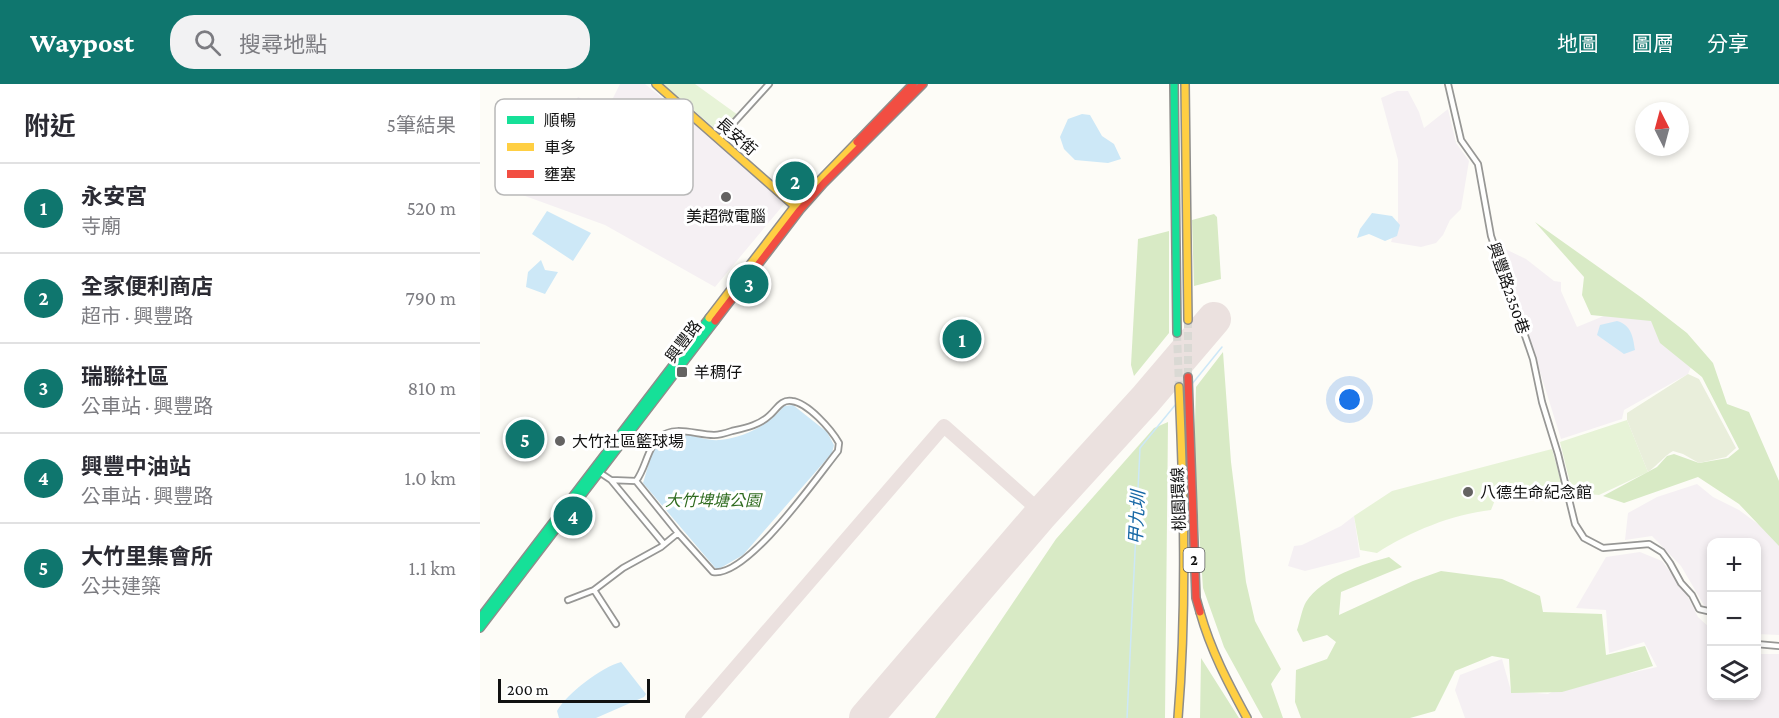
<!DOCTYPE html>
<html lang="zh-TW">
<meta charset="utf-8">
<style>
:root{--surface:#fff;--page:#f2f2f3;--text:#2b2b33;--muted:#7c7c81;--line:#e1e1e2;--accent:#0f766e}
body{margin:0;font-family:"Crimson Pro","Noto Sans TC",serif;background:var(--page);color:var(--text)}
.controls{position:absolute;right:18px;bottom:18px;display:grid;overflow:hidden;border-radius:12px;box-shadow:0 3px 9px #0003}
.controls button{width:54px;height:54px;display:grid;place-items:center;padding:0;border:0;border-bottom:2px solid var(--line);background:var(--surface);color:var(--text);font:30px sans-serif}
.compass{position:absolute;left:1155px;top:18px;width:54px;height:54px;border-radius:50%;background:var(--surface);box-shadow:0 3px 9px #0003;rotate:354deg}
.scale{position:absolute;left:18px;bottom:15px;width:152px;box-sizing:border-box;padding-left:6px;border:3px solid #111;border-top:0;font-size:16px;line-height:21px;white-space:nowrap;color:#111;-webkit-text-stroke:4px #fff;paint-order:stroke}
.you{position:absolute;left:870px;top:316px;width:21px;height:21px;margin:-15px;border:4px solid #fff;border-radius:50%;background:#1a73e8;box-shadow:0 0 0 9px #1a73e833}
.badge{display:grid;place-items:center;width:39px;height:39px;border-radius:50%;background:var(--accent);color:#fff;font-size:20px;font-weight:700}
.pin{position:absolute;translate:-50% -50%;border:3px solid #fff;box-shadow:0 2px 6px #0006}
.list{margin:0;padding:0;list-style:none}
h2{display:flex;justify-content:space-between;align-items:center;height:78px;margin:0;padding:0 24px;font-size:26px}
h2 small{font-size:20px;font-weight:400;color:var(--muted)}
.list li{display:grid;grid-template-columns:39px 1fr auto;gap:18px;align-items:center;box-sizing:border-box;height:90px;padding:0 24px;border-top:2px solid var(--line)}
.list b{display:block;font-size:22px;white-space:nowrap}
.list p{margin:0;font-size:20px;white-space:nowrap;color:var(--muted)}
.list em{font-size:20px;font-style:normal;color:var(--muted)}
.icon{flex:none;width:33px;height:33px;fill:none;stroke:currentColor;stroke-width:2;stroke-linecap:round;stroke-linejoin:round}
.map{position:relative;flex:none;width:1299px;height:634px;overflow:hidden}
header{display:flex;align-items:center;gap:36px;box-sizing:border-box;height:84px;padding:0 30px;background:var(--accent);color:#fff}
header strong{font-size:28px}
nav{display:flex;gap:33px;margin-inline-start:auto;font-size:21px}
.search{width:420px;height:54px;background:var(--page);display:flex;align-items:center;gap:15px;box-sizing:border-box;padding:0 21px;border-radius:24px;color:var(--muted);font-size:22px}
main{display:flex}
aside{flex:1;background:var(--surface)}
.map>svg:first-child{display:block}
.industrial{fill:#f5f0f3}
.green{fill:#e7f3d7}
.forest{fill:#d8eac5}
.cemetery{fill:#e9eedb}
.water{fill:#cde8f7}
.lines{fill:none;stroke-linecap:round;stroke-linejoin:round}
.stream{stroke:#cde8f7;stroke-width:1.5}
.taxiway{stroke:#ebe1df;stroke-width:14}
.runway{stroke:#ebe1df;stroke-width:34}
.highway-tunnel{stroke:#dad9d4;stroke-width:8;stroke-dasharray:8 4;stroke-linecap:butt}
.street-casing{stroke:#979795;stroke-width:8}
.fast-casing{stroke:#8e8d8b;stroke-width:10}
.slow-casing{stroke:#8e8d8b;stroke-width:10}
.jam-casing{stroke:#8e8d8b;stroke-width:10}
.street{stroke:#fffffe;stroke-width:4.5}
.fast{stroke:#16e098;stroke-width:7}
.slow{stroke:#ffcf43;stroke-width:7}
.jam{stroke:#f24e42;stroke-width:7}
.poi-dot{fill:#646362;stroke:#fff;stroke-width:2}
.labels{text-anchor:middle;stroke-width:6;stroke-linejoin:round;paint-order:stroke}
.shield{fill:#fff;stroke:#585858;stroke-width:1.5}
.shield-label{font-size:15px;font-weight:bold;fill:#111}
.street-label{font-size:16px;fill:#111;stroke:#fff}
.poi-label{font-size:16px;fill:#111;stroke:#fff;text-anchor:start}
.park-label{font-size:16px;font-style:italic;fill:#2f6b1f;stroke:#fff}
.water-label{font-size:18px;font-style:italic;fill:#1768a6;stroke:#fff}
.key{fill:#fff;stroke:#b8b8b8;stroke-width:1.5}
.key-label{font-size:16px;fill:#111}
</style>
<header>
<strong>Waypost</strong>
<div class="search"><svg class="icon" aria-label="search" viewBox="0 0 24 24"><circle cx="10" cy="10" r="6"/><path d="M15 15l6 6"/></svg>搜尋地點</div>
<nav><a>地圖</a><a>圖層</a><a>分享</a></nav>
</header>
<main>
<aside>
<h2>附近<small>5筆結果</small></h2>
<ul class="list">
<li><span class="badge">1</span><div><b>永安宮</b><p>寺廟</p></div><em>520 m</em></li>
<li><span class="badge">2</span><div><b>全家便利商店</b><p>超市 · 興豐路</p></div><em>790 m</em></li>
<li><span class="badge">3</span><div><b>瑞聯社區</b><p>公車站 · 興豐路</p></div><em>810 m</em></li>
<li><span class="badge">4</span><div><b>興豐中油站</b><p>公車站 · 興豐路</p></div><em>1.0 km</em></li>
<li><span class="badge">5</span><div><b>大竹里集會所</b><p>公共建築</p></div><em>1.1 km</em></li>
</ul>
</aside>
<div class="map">
<svg width="1299" height="634" viewBox="0 0 1299 634">
<rect width="100%" height="100%" fill="#fdfcf7"/>
<path class="industrial" d="M140 0H165L229 51 305 119 235 203 125 141 23 104 24 90 36 62 51 46 73 32 83 38 98 13 115 22 118 29 124 32Z
M917 7H928L939 28 944 44 968 25 976 59 989 77 981 125 970 136 963 151 956 159 941 163 911 158 918 136V76L901 14Z
M1021 163 1046 175 1074 197 1081 198V207L1097 243 1131 229 1174 234 1214 276 1208 290 1144 326 1142 335 1081 355Z
M1217 400 1233 413 1259 426 1297 454 1299 458V551L1277 550 1276 458H1232L1231 524 1225 523 1201 482 1172 452 1145 456 1148 429 1177 413Z
M874 432 880 473 825 487 808 482 814 462 822 461 861 442Z
M1160 468 1182 477 1207 511 1218 533 1231 545 1232 612H1276L1277 570H1299V634H985L975 606 980 591 1022 575 1031 607 1068 610 1099 594H1128L1177 583 1164 558 1129 569 1126 526 1096 524 1126 473Z"/>
<path class="green" d="M183 0H215L258 31 240 49Z
M1147 336 1168 388 1119 411 1096 409 1090 399 1080 358Z
M1072 365 1082 401 1015 416 1011 426C973 430 929 448 897 469L880 466 874 432 912 407Z"/>
<path class="forest" d="M734 130 737 133 741 195 714 202 712 136Z
M1055 138 1162 214 1207 249 1233 279 1247 320 1269 328 1299 397V462L1259 420 1218 393 1144 419 1123 412 1177 383 1187 372 1194 370 1219 379 1248 374 1259 365 1222 293 1180 259 1171 237 1111 231 1102 211 1104 193Z
M689 147V249L654 292 651 281 658 155Z
M743 268 751 378 766 498 775 537 801 585 791 600 803 634H783L744 563 723 504 714 374 716 303Z
M688 338 685 634H455L576 455 674 344Z
M909 473 922 483 861 508 859 531 933 497 961 487 1022 495 1060 512 1063 528 1122 530 1126 571 1165 562 1173 582 1082 608 1031 609 1029 575 1012 572 975 587 955 627 930 634H821L815 618 816 586 847 575 856 558 847 551 823 558 817 546C820 537 822 525 826 518 842 493 883 480 909 473Z
M721 574 759 634H720Z"/>
<path class="cemetery" d="M1208 290 1219 295 1256 364 1246 373 1219 379 1203 370 1193 367C1183 373 1178 381 1168 388L1147 336V329Z"/>
<path class="water" d="M602 30 610 31 622 52 634 60 641 75 628 79 595 76 584 65 580 53 588 35Z
M67 127 111 149 93 177 52 150Z
M892 129 912 132 920 141 917 152 905 157 889 150 877 154 880 145Z
M61 176 65 186 78 188 65 210 46 203 48 188Z
M1137 237C1151 241 1153 252 1155 266L1144 270 1117 251 1120 241Z
M313 321 347 348 354 361 352 369 263 471 237 486 163 399C167 388 170 369 178 360 198 340 219 358 240 356 265 353 289 341 304 322Z
M141 578 166 610 164 613 116 634H79L77 627C87 609 122 583 141 578Z"/>
<g class="lines">
<path class="stream" d="M712 300 742 263
M647 634 660 364 696 320"/>
<path class="taxiway" d="M212 634 464 342 562 429"/>
<path class="runway" d="M386 634 562 429 665 316 734 235"/>
<path class="highway-tunnel" d="M708 236V293
M697 249 699 303"/>
<g class="street-casing">
<path id="street" d="M968 0 981 56 998 80 1011 152 1053 275 1062 318 1078 370 1095 440 1104 454 1123 464 1169 460 1182 468 1190 479 1201 499 1212 511 1219 525 1232 528
M240 54 289 0
M119 388 131 396 156 397 198 449 233 488C267 494 337 393 358 367L359 359C351 345 328 319 312 317 301 315 297 325 290 331 280 341 265 344 252 347 246 349 240 351 234 351 216 351 195 341 180 353 167 364 166 384 156 397
M131 396 184 460
M114 506 136 540
M88 516 114 506 143 484 181 463 198 449
M1276 560 1299 562"/>
</g>
<g class="fast-casing">
<path id="fast" d="M694 0 697 249
M0 534 229 234
M0 544 235 237"/>
</g>
<g class="slow-casing">
<path id="slow" d="M176 0 318 125
M705 0 708 236
M229 234 315 122 377 58
M720 528C731 567 748 599 767 634
M698 634C707 524 704 414 699 303"/>
</g>
<g class="jam-casing">
<path id="jam" d="M377 58 433 0
M235 237 320 126 344 99 443 0
M708 293 716 514 720 528"/>
</g>
<use href="#street" class="street"/>
<use href="#fast" class="fast"/>
<use href="#slow" class="slow"/>
<use href="#jam" class="jam"/>
</g>
<g class="poi-dot">
<circle cx="246" cy="113" r="6"/>
<rect x="196" y="282" width="12" height="12" rx="3"/>
<circle cx="80" cy="357" r="6"/>
<circle cx="988" cy="408" r="6"/>
</g>
<g class="labels">
<rect class="shield" x="703.5" y="464" width="21" height="24" rx="4.5"/>
<g class="shield-label">
<text x="714" y="481">2</text>
</g>
<g class="street-label">
<text transform="translate(257 52) rotate(41)" y="6">長安街</text>
<text transform="translate(1029 204) rotate(71)" y="6">興豐路2350巷</text>
<text transform="translate(203 257) rotate(-53)" y="6">興豐路</text>
<text transform="translate(698 415) rotate(-92)" y="6">桃園環線</text>
</g>
<g class="poi-label">
<text x="246" y="138" text-anchor="middle">美超微電腦</text>
<text x="214" y="294">羊稠仔</text>
<text x="92" y="363">大竹社區籃球場</text>
<text x="1000" y="414">八德生命紀念館</text>
</g>
<g class="park-label">
<text x="233" y="422">大竹埤塘公園</text>
</g>
<g class="water-label">
<text transform="translate(657 434) rotate(-87)" y="6">甲九圳</text>
</g>
</g>
<rect x="15" y="15" width="198" height="96" rx="9" class="key"/>
<rect x="27" y="32" width="27" height="8" fill="#16e098"/>
<rect x="27" y="59" width="27" height="8" fill="#ffcf43"/>
<rect x="27" y="86" width="27" height="8" fill="#f24e42"/>
<g class="key-label">
<text x="64" y="42">順暢</text>
<text x="64" y="69">車多</text>
<text x="64" y="96">壅塞</text>
</g>
</svg>
<div class="controls">
<button>+</button>
<button>−</button>
<button><svg class="icon" aria-label="layers" viewBox="0 0 24 24"><path d="M12 4l9 5-9 5-9-5zM3 14l9 5 9-5"/></svg></button>
</div>
<svg class="compass" viewBox="-18 -18 36 36"><path d="M0-13l5 13h-10z" fill="#e53935"/><path d="M0 13l5-13h-10z" fill="#7c7c81"/></svg>
<div class="scale">200 m</div>
<div class="you"></div>
<div class="pin badge" style="left:482px;top:255px">1</div>
<div class="pin badge" style="left:315px;top:97px">2</div>
<div class="pin badge" style="left:269px;top:200px">3</div>
<div class="pin badge" style="left:93px;top:432px">4</div>
<div class="pin badge" style="left:45px;top:355px">5</div>
</div>
</main>
